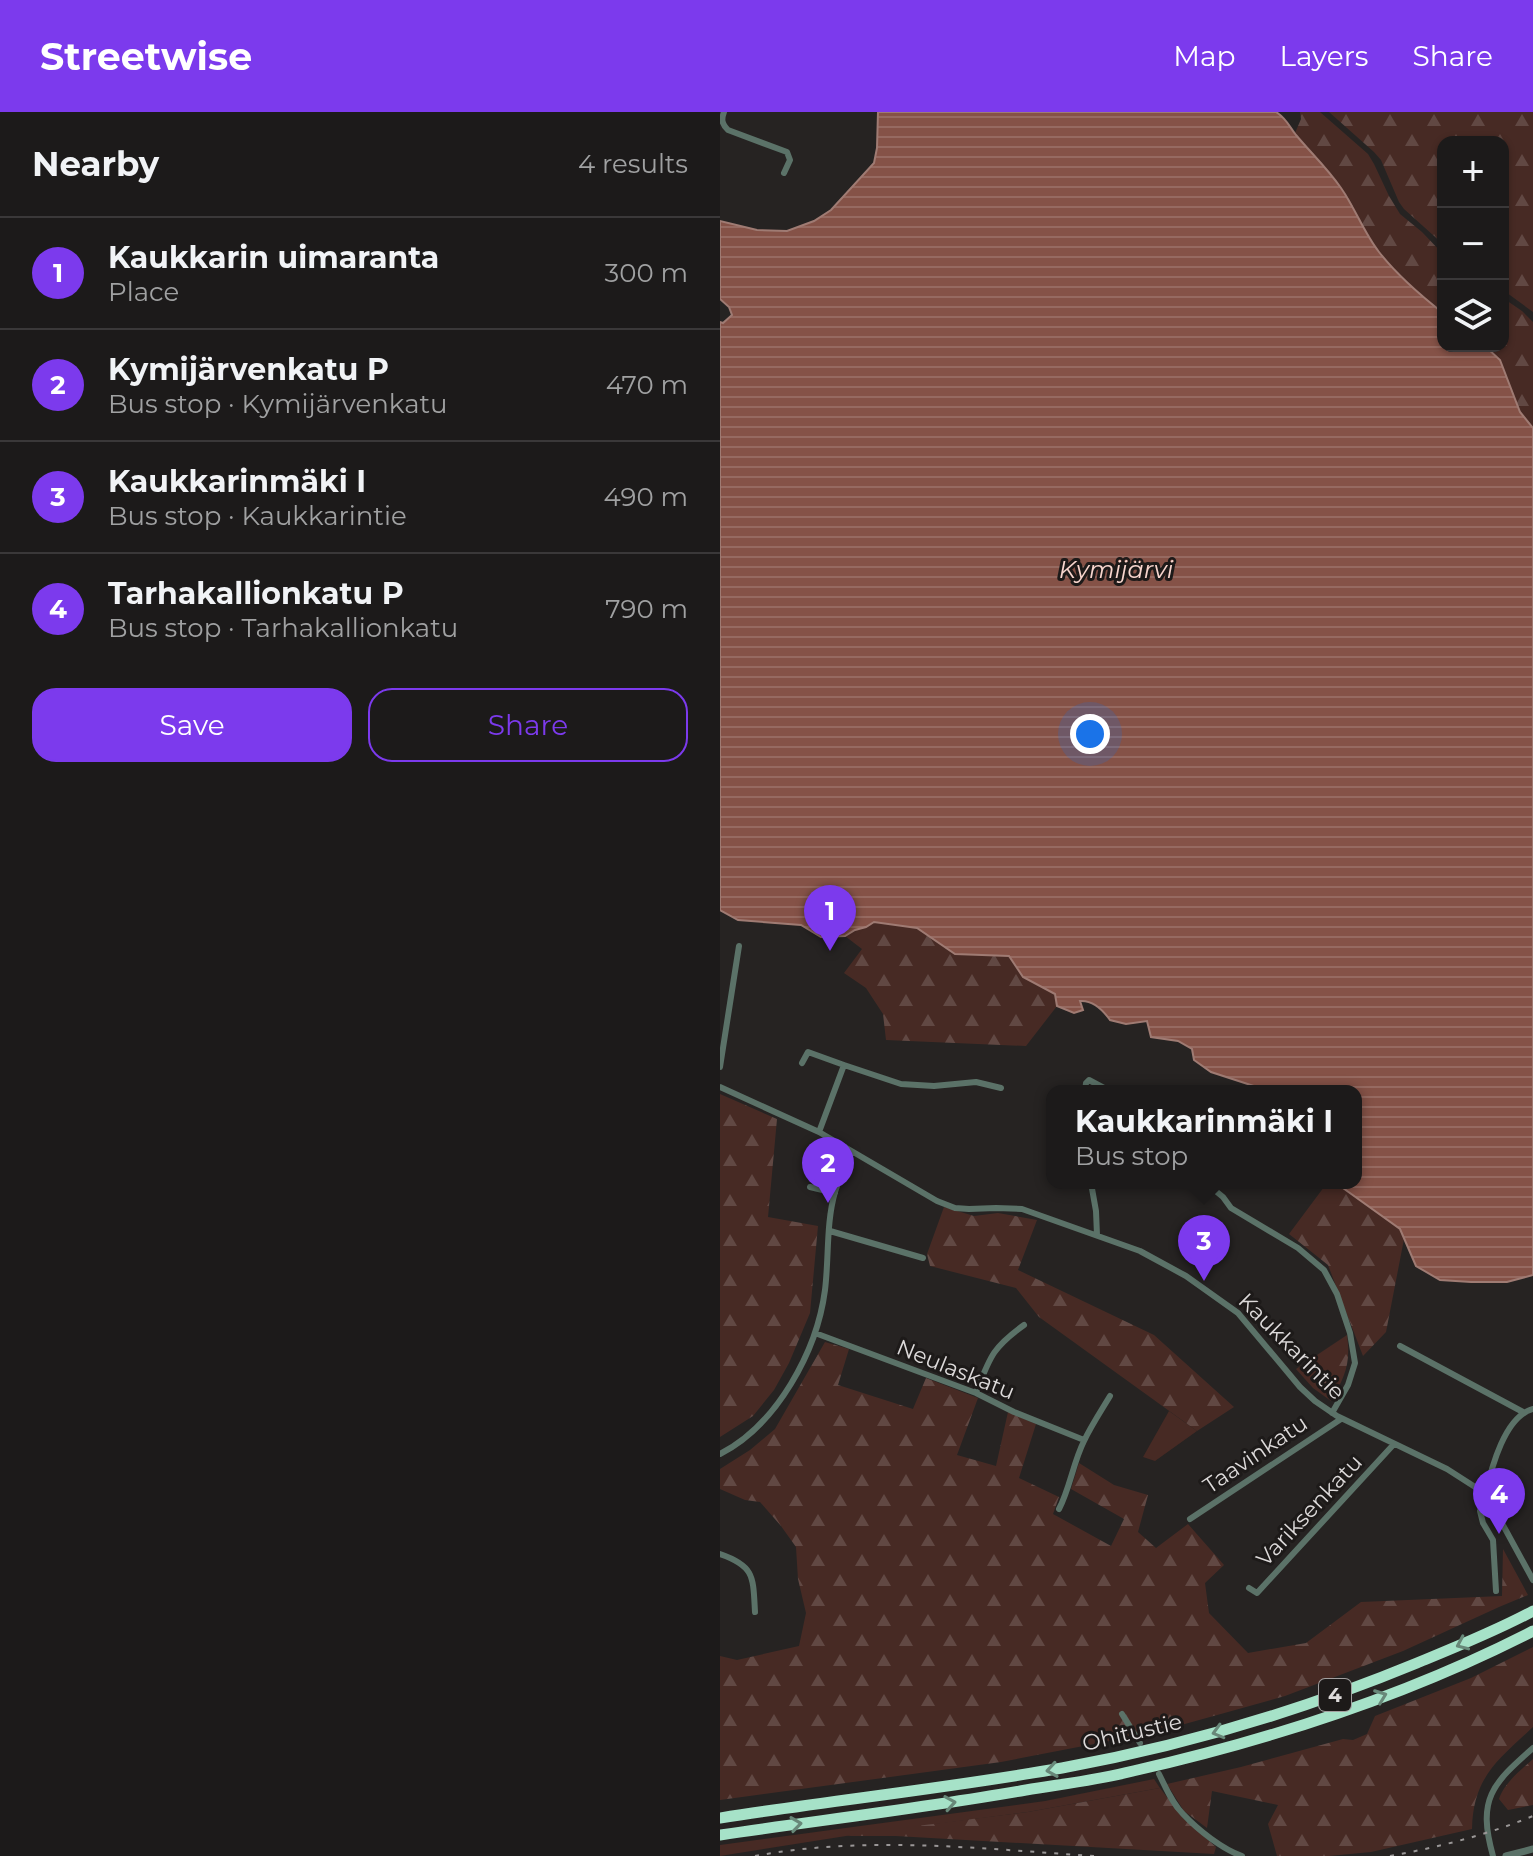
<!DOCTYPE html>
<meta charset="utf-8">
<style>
:root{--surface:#1c1a1a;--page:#252323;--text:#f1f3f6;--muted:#a0a1a2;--line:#3a3839;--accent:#7c3aed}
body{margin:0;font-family:Montserrat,sans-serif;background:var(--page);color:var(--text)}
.controls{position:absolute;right:24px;top:24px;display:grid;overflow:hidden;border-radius:16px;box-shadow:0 2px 6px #0004}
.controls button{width:72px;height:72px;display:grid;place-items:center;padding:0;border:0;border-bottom:2px solid var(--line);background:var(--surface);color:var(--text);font:40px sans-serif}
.you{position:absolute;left:370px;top:622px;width:28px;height:28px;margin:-20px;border:6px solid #fff;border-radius:50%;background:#1a73e8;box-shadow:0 0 0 12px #1a73e833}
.badge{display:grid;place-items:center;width:52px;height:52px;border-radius:50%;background:var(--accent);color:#fff;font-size:26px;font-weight:700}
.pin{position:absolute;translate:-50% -66px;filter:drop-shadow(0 2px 4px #0008)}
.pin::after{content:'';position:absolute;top:42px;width:28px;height:24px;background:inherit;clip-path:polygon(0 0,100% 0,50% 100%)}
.popup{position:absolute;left:326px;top:973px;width:316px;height:104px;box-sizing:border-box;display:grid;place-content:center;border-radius:16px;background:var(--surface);filter:drop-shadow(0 2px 6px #0005);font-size:26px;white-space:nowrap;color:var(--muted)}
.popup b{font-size:30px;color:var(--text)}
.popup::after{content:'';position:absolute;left:50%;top:100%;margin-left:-16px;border:16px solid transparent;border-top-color:var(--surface)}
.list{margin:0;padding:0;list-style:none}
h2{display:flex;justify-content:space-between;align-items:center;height:104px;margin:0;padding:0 32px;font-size:34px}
h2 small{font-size:26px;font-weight:400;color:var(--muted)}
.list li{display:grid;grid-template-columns:52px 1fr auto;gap:24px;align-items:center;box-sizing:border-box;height:112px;padding:0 32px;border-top:2px solid var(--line)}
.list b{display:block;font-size:30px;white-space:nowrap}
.list p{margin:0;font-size:26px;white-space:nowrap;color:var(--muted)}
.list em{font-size:26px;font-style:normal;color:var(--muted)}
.actions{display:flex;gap:16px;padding:24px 32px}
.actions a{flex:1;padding:18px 0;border:2px solid var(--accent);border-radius:24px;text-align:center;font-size:28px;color:var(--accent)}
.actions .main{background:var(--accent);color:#fff}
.icon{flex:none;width:44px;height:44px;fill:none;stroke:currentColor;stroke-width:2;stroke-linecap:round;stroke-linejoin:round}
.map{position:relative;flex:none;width:813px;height:1744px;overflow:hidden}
header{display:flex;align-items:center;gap:48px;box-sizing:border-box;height:112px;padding:0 40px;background:var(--accent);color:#fff}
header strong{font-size:38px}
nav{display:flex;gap:44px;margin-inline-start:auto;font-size:28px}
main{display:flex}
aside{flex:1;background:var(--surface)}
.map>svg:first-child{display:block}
.green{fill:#472a24}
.forest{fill:url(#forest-firs)}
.water{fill:url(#water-rules);stroke:#9f7b73;stroke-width:2}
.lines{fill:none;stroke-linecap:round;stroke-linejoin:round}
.minor{stroke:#5b7268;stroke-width:6}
.tertiary{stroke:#5b7268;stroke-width:7}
.motorway{stroke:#a6e2c8;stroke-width:11}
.rail{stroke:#9a9797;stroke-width:2;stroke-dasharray:4 8;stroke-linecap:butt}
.oneway{stroke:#688879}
.labels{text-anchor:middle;stroke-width:6;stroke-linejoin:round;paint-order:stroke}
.shield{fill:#1d1a19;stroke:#a3a0a0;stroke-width:2}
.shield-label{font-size:20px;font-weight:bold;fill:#dddada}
.street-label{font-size:22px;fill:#dddada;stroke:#1d1a19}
.water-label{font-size:24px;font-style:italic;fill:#f8d6ce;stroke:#1d1a19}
</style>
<header>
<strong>Streetwise</strong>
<nav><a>Map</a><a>Layers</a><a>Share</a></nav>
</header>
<main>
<aside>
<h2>Nearby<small>4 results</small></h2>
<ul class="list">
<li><span class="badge">1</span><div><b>Kaukkarin uimaranta</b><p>Place</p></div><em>300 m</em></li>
<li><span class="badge">2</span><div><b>Kymijärvenkatu P</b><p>Bus stop · Kymijärvenkatu</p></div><em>470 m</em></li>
<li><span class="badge">3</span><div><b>Kaukkarinmäki I</b><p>Bus stop · Kaukkarintie</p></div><em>490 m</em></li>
<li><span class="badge">4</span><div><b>Tarhakallionkatu P</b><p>Bus stop · Tarhakallionkatu</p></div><em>790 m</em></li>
</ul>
<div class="actions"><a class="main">Save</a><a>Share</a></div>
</aside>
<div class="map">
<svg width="813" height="1744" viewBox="0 0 813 1744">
<defs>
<pattern id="forest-firs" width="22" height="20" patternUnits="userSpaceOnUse" patternTransform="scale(2)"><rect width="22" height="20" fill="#472a24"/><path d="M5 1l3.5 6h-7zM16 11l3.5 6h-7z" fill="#614843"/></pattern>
<pattern id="water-rules" width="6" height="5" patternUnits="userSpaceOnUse" patternTransform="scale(2)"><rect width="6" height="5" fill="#855247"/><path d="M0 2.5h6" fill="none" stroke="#966a61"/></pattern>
</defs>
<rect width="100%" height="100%" fill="#262322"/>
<path class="green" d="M449 1299 477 1319 435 1349 423 1345Z
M434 1667 440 1676 308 1700 126 1724 0 1744V1733L325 1689Z"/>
<path class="forest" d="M580 0H600L648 42 654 52 669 84 680 102 702 120 723 142V201L685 169 658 139 620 75 575 21 581 7Z
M609 0H813V200L783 178V30H723V132L684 97 679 90 661 48 654 40Z
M783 186 802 199 813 210V316L800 300 780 248 765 234H783Z
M153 810 197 816 235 842 289 844 303 865 335 882 337 894 306 934 166 928 163 902 146 876 124 861 142 837 125 824C135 818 145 816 153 810Z
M0 982 57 1007 48 1105 98 1114 90 1201 69 1251 54 1278 33 1304 0 1325Z
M607 1071H616L680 1117 684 1127 666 1220 643 1244 608 1153 569 1122Z
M224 1095 254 1104 278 1101 317 1108 298 1158 434 1223 514 1295 477 1319 319 1205 296 1176 210 1154 207 1142Z
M627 1223C631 1252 625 1264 611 1289L593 1276 576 1257Z
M105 1230 129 1237 118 1273 193 1297 206 1266 258 1286 237 1343 276 1354 288 1300 316 1312 299 1366 339 1385 333 1402 391 1434 404 1407 351 1377 359 1351 394 1373 428 1383 418 1420 436 1436 468 1412 504 1453 485 1471 489 1501 528 1541 586 1531 641 1490 782 1484 783 1437 808 1483 779 1495 683 1539 565 1584 436 1620 281 1650 0 1688V1544L17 1548 79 1534 86 1501 78 1467 76 1435 61 1414 40 1390 25 1388 0 1377V1357L30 1338 55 1317Z
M813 1535V1615C778 1648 753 1665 752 1717L651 1740 609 1744H557L548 1712 558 1693 492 1679 487 1716 464 1699 447 1672 521 1655 623 1627 633 1628 647 1622 655 1604 751 1566Z
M813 1647V1693L788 1698 779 1687C784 1671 801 1658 813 1647Z
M440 1676 463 1706 496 1735 494 1742 176 1724H126L141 1721 308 1700Z"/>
<path class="water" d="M158 0H556C566 6 569 14 576 23 591 41 607 56 621 76 635 96 644 121 659 140 677 163 700 183 723 201V234H765L780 248 800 300 813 316V1163L787 1170H751L720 1168 696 1154 680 1117 616 1071H636V979H549L491 960 474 948 472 937 458 929 431 925 427 909 406 912 390 908C383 898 373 888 360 889L363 898 354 901 337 894 335 882 303 865 289 844 235 842 197 816 154 810 146 815 135 818 125 824 101 825 81 813 18 808 0 798V210L3 211 12 203 9 195 0 187V109L37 118 67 119 94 109 111 98 154 51 157 36Z"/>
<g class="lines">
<path class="minor" d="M4 0C1 8 2 12 8 18L67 40 70 48 64 61
M82 951 88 940 124 953
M0 955 19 834
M0 975 99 1020 217 1089 235 1096 249 1097 276 1096 302 1097 420 1139 466 1164 518 1201 580 1275 595 1289 617 1304 727 1357 766 1382 813 1468
M365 979 366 971 369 968 384 976
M99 1020 124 953 181 972 214 974 256 970 281 976
M371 1071 376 1099 377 1123
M90 1075 115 1081
M492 1076 503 1085 511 1096 578 1136 604 1158 617 1182 630 1221 635 1251 628 1273 612 1301
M110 1119 203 1146
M95 1221 256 1281 294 1300 364 1328
M680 1234 803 1300
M256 1281C270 1245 272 1236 304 1213
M0 1342C57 1313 97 1239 105 1178 109 1146 106 1111 115 1080 119 1067 126 1054 131 1041
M766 1382C771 1356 785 1304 813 1297
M771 1390 761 1396 760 1399 763 1411 773 1428 776 1479
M339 1397C350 1376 353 1351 364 1329 371 1314 381 1299 390 1284
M470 1407 621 1307
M0 1442C35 1454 33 1465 35 1500
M529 1476 537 1481 674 1332
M402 1602 420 1631
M439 1662C446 1676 452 1691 463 1702 478 1718 502 1737 522 1744
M773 1744C757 1687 772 1672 813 1636"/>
<path class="tertiary" d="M786 1744 813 1737"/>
<path class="motorway" d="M0 1706C114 1688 229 1676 342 1656 464 1634 583 1598 697 1551 736 1535 776 1519 813 1499
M0 1723C102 1708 204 1696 306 1678 342 1672 378 1668 413 1659 550 1628 688 1583 813 1519"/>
<path class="rail" d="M35 1744C147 1723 262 1737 374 1744
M670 1744C719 1735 767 1723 813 1704"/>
</g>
<defs><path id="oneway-chevron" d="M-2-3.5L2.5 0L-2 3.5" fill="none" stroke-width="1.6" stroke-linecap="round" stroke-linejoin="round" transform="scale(2)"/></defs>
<g class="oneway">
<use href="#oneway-chevron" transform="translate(742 1532) rotate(156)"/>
<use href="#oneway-chevron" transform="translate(661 1584) rotate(-21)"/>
<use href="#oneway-chevron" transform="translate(498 1620) rotate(164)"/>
<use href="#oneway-chevron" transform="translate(332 1658) rotate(171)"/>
<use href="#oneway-chevron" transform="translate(230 1691) rotate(-9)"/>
<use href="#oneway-chevron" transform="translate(76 1712) rotate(-8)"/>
</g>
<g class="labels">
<rect class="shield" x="599" y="1567" width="32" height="32" rx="6"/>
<g class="shield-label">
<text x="615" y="1590">4</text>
</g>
<g class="street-label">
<text transform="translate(572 1234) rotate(45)" y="8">Kaukkarintie</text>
<text transform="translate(236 1257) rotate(22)" y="8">Neulaskatu</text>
<text transform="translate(535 1342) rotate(-34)" y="8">Taavinkatu</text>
<text transform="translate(589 1398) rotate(-47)" y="8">Variksenkatu</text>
<text transform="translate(412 1620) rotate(-13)" y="8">Ohitustie</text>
</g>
<g class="water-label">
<text x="396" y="466">Kymijärvi</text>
</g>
</g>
</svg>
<div class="controls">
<button>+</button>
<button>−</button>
<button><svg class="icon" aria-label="layers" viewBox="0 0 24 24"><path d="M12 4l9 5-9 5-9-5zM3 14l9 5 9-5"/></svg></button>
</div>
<div class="you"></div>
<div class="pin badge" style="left:110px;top:839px">1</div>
<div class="pin badge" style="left:108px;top:1091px">2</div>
<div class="pin badge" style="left:484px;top:1169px">3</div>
<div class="popup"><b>Kaukkarinmäki I</b>Bus stop</div>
<div class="pin badge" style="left:779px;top:1422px">4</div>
</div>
</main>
